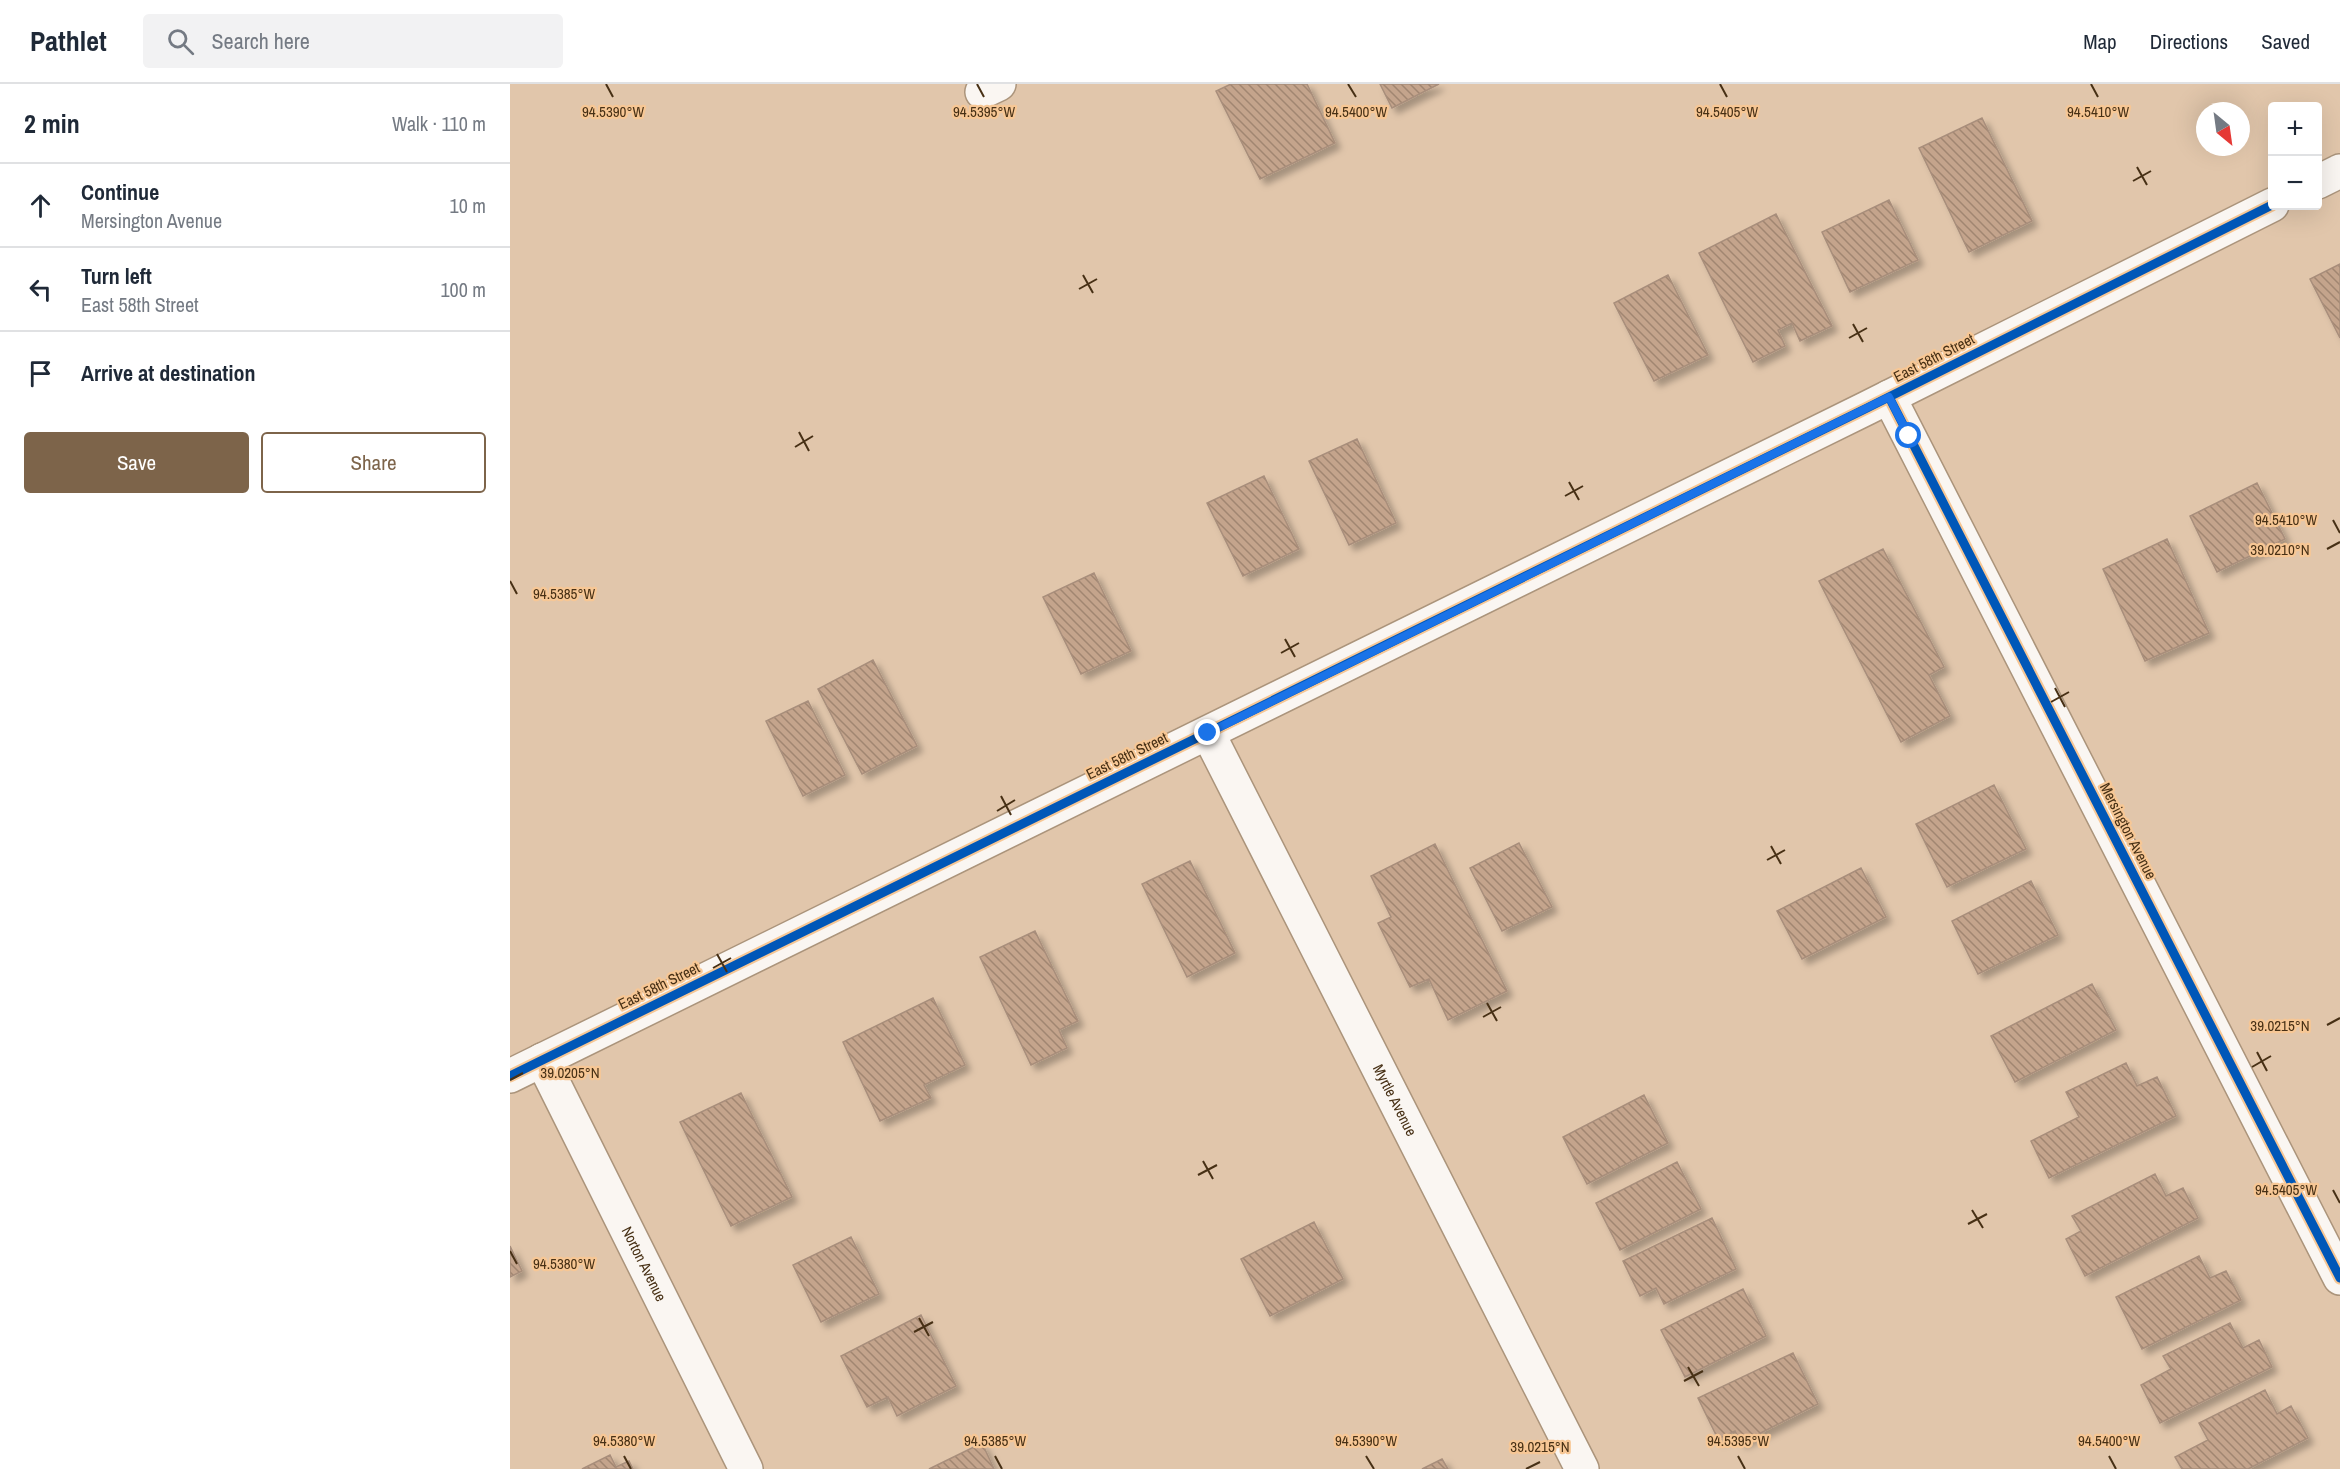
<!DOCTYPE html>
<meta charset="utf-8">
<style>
:root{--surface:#fff;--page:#f2f2f3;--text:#1f2937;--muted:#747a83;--line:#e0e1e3;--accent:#7d644a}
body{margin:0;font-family:"Archivo Narrow",sans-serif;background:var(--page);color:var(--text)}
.controls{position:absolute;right:18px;top:18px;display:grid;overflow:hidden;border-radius:6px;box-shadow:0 6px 24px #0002}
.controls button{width:54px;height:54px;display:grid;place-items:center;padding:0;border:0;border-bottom:2px solid var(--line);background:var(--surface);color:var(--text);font:30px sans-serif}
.compass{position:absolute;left:1686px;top:18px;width:54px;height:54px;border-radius:50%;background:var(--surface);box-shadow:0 6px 24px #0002;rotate:151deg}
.stop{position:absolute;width:18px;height:18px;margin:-14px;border:4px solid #1a73e8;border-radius:50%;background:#fff}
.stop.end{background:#1a73e8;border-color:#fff;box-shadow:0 2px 6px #0008}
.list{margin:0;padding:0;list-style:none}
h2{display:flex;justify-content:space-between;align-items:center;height:78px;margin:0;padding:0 24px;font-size:26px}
h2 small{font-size:20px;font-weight:400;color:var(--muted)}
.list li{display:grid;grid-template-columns:39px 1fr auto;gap:18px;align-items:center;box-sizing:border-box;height:84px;padding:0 24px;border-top:2px solid var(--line)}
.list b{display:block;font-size:22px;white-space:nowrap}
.list p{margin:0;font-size:20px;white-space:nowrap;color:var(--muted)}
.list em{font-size:20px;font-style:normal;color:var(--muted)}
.actions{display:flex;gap:12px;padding:18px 24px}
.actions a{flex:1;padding:14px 0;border:2px solid var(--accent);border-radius:6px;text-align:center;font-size:21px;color:var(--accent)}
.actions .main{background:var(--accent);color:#fff}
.icon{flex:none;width:33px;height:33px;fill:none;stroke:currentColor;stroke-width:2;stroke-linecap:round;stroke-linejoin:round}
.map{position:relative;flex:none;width:1830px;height:1385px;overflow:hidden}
header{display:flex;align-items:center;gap:36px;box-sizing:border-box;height:84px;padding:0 30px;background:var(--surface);border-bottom:2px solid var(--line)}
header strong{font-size:28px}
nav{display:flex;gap:33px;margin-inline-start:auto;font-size:21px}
.search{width:420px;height:54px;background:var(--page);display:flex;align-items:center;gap:15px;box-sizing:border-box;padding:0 21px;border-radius:6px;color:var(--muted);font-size:22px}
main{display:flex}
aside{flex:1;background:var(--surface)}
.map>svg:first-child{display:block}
.building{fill:url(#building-back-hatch);stroke:#a88e7b;stroke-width:1.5;filter:url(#shadow)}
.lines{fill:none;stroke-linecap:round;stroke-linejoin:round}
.minor-casing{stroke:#ab947b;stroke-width:36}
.minor{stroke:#faf6f2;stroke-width:33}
.cycleway-casing{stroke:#f7c795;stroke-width:13}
.cycleway{stroke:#0057b8;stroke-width:9}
.route{stroke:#1a73e8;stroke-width:8}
.ticks{fill:none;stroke:#473015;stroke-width:2}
.labels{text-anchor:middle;stroke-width:4.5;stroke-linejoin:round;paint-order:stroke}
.street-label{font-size:15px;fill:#473015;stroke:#f7c795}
.ticks-label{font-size:15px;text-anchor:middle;fill:#473015;stroke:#f7c795;stroke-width:4.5;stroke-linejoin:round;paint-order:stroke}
</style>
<header>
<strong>Pathlet</strong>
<div class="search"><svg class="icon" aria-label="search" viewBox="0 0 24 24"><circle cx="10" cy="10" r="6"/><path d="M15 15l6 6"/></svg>Search here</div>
<nav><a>Map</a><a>Directions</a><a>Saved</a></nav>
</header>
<main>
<aside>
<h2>2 min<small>Walk · 110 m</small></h2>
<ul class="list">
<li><svg class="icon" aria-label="ahead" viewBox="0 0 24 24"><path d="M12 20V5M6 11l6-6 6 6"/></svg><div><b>Continue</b><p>Mersington Avenue</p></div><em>10 m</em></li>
<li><svg class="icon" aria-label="left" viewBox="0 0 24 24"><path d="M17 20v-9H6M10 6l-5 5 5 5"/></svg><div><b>Turn left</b><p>East 58th Street</p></div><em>100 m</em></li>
<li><svg class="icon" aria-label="arrive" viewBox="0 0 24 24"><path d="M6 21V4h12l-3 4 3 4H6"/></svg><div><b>Arrive at destination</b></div></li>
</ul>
<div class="actions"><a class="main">Save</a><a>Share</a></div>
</aside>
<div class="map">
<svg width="1830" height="1385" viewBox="0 0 1830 1385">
<defs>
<pattern id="building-back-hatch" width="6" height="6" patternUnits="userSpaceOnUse" patternTransform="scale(1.5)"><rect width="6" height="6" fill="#c4a48c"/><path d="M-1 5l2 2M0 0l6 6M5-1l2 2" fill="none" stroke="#a18671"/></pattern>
<filter id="shadow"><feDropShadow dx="5.5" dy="5.5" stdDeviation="3" flood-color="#0004"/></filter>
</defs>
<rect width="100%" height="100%" fill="#e1c6ab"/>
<path class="building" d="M721 0H797L825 59 750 95 706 7Z
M870 0H929L882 24Z
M1472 34 1522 137 1459 168 1409 64Z
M1379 116 1408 176 1340 208 1312 148Z
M1266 130 1322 242 1290 257 1282 239 1268 246 1275 262 1243 278 1189 169Z
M1830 180V254L1800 195Z
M1158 191 1198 271 1144 297 1104 219Z
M847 355 886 439 839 461 799 377Z
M754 392 789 465 733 492 697 419Z
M1747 399 1775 455 1707 488 1680 432Z
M1657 455 1699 549 1635 577 1593 485Z
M1373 465 1434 583 1419 591 1440 632 1391 658 1309 497Z
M584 489 621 567 571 590 533 513Z
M363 576 407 662 352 690 308 605Z
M298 617 335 691 293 712 256 637Z
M1484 701 1516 765 1437 803 1406 740Z
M1009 759 1042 823 992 847 960 784Z
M925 760 997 907 938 936 919 895 900 903 868 839 881 833 861 792Z
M680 777 725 869 677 893 632 800Z
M1351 784 1376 833 1292 875 1267 827Z
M1521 797 1548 851 1468 890 1442 837Z
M525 847 568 937 549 946 557 964 521 981 470 873Z
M1582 900 1606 946 1505 998 1481 952Z
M423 914 455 981 414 1001 421 1014 370 1037 333 958Z
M1616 979 1627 1002 1647 993 1666 1032 1539 1094 1521 1057 1569 1033 1556 1008Z
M231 1009 282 1113 221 1142 170 1038Z
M1134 1011 1158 1059 1077 1100 1053 1053Z
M1167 1078 1191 1125 1110 1166 1086 1119Z
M1645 1090 1656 1112 1673 1104 1688 1134 1575 1192 1556 1155 1571 1147 1562 1132Z
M1202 1134 1226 1185 1154 1220 1146 1204 1130 1212 1113 1177Z
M804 1138 833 1195 760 1232 731 1175Z
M341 1153 369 1210 311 1238 283 1181Z
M0 1162 12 1187 0 1193Z
M1689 1172 1700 1194 1716 1187 1731 1216 1632 1265 1606 1213Z
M1233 1205 1256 1252 1175 1293 1151 1246Z
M411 1231 446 1302 387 1332 378 1313 357 1323 331 1272Z
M1720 1239 1733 1264 1749 1256 1762 1283 1650 1339 1631 1301 1661 1285 1653 1272Z
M1283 1269 1308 1320 1231 1359 1225 1347 1208 1355 1188 1314Z
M1755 1306 1767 1330 1781 1322 1798 1354 1738 1385H1672L1665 1373 1698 1356 1689 1339Z
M472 1359 484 1385H419Z
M100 1371 106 1383 119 1377 123 1385H72Z
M932 1375 938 1385H912Z"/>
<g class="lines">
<g class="minor-casing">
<g id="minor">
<path d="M472 8 489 0"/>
<path d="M1808 98 1830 87"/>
<path d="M1379 313 1830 1194"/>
<path id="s1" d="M698 649 1072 1385"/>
<path id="s2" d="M32 976 236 1385"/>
<path d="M0 992 1357 324 1762 121"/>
</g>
</g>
<use href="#minor" class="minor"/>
<g class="cycleway-casing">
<path id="cycleway" d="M1379 313 1830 1194
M0 992 1357 324 1762 121"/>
</g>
<use href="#cycleway" class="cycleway"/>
</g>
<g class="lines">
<path class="route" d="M698 649 1379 313 1399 352"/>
</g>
<path class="ticks" d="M96 0 103 13M467 0 474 13M838 0 846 13M1210 0 1217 13M1581 0 1588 13M1627 83 1637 101M1623 97 1641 87M573 191 583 209M569 205 587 195M1343 240 1353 258M1339 254 1357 244M289 348 299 367M285 363 303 352M1059 398 1069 416M1055 412 1073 402M1823 436 1830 449M1817 465 1830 458M0 497 7 510M775 555 785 573M771 569 789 559M1545 604 1555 623M1541 618 1559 608M491 712 501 731M487 727 505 716M1261 762 1271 780M1257 776 1275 766M207 870 217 888M203 884 221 874M977 919 987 937M973 933 991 923M1817 941 1830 934M1747 968 1757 987M1742 983 1761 972M0 996 13 989M693 1077 703 1095M688 1091 707 1081M1823 1106 1830 1119M1462 1126 1473 1144M1458 1140 1477 1130M0 1167 7 1180M409 1234 419 1252M404 1248 423 1238M1178 1283 1189 1302M1174 1297 1193 1287M114 1372 121 1385M485 1372 492 1385M856 1372 864 1385M1228 1372 1235 1385M1599 1372 1606 1385M1016 1385 1030 1378"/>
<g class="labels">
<g class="street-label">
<text transform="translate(1424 274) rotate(-27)" y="5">East 58th Street</text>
<text transform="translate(617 672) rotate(-26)" y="5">East 58th Street</text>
<text transform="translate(1618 747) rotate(63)" y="5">Mersington Avenue</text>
<text transform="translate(149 902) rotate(-26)" y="5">East 58th Street</text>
<text dy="5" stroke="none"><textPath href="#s1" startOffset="412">Myrtle Avenue</textPath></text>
<text dy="5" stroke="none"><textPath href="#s2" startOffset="228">Norton Avenue</textPath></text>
</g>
</g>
<g class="ticks-label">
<text x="103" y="33">94.5390°W</text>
<text x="474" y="33">94.5395°W</text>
<text x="846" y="33">94.5400°W</text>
<text x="1217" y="33">94.5405°W</text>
<text x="1588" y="33">94.5410°W</text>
<text x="1776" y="441">94.5410°W</text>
<text x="1770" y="471">39.0210°N</text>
<text x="54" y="515">94.5385°W</text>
<text x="1770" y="947">39.0215°N</text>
<text x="60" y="994">39.0205°N</text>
<text x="1776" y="1111">94.5405°W</text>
<text x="54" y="1185">94.5380°W</text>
<text x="114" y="1362">94.5380°W</text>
<text x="485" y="1362">94.5385°W</text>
<text x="856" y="1362">94.5390°W</text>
<text x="1228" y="1362">94.5395°W</text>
<text x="1599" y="1362">94.5400°W</text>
<text x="1030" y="1368">39.0215°N</text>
</g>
</svg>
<div class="controls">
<button>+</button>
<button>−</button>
</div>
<svg class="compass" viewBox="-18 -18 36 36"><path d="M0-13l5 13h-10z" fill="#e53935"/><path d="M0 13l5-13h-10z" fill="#747a83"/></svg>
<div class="stop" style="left:1399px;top:352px"></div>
<div class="stop end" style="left:698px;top:649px"></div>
</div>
</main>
